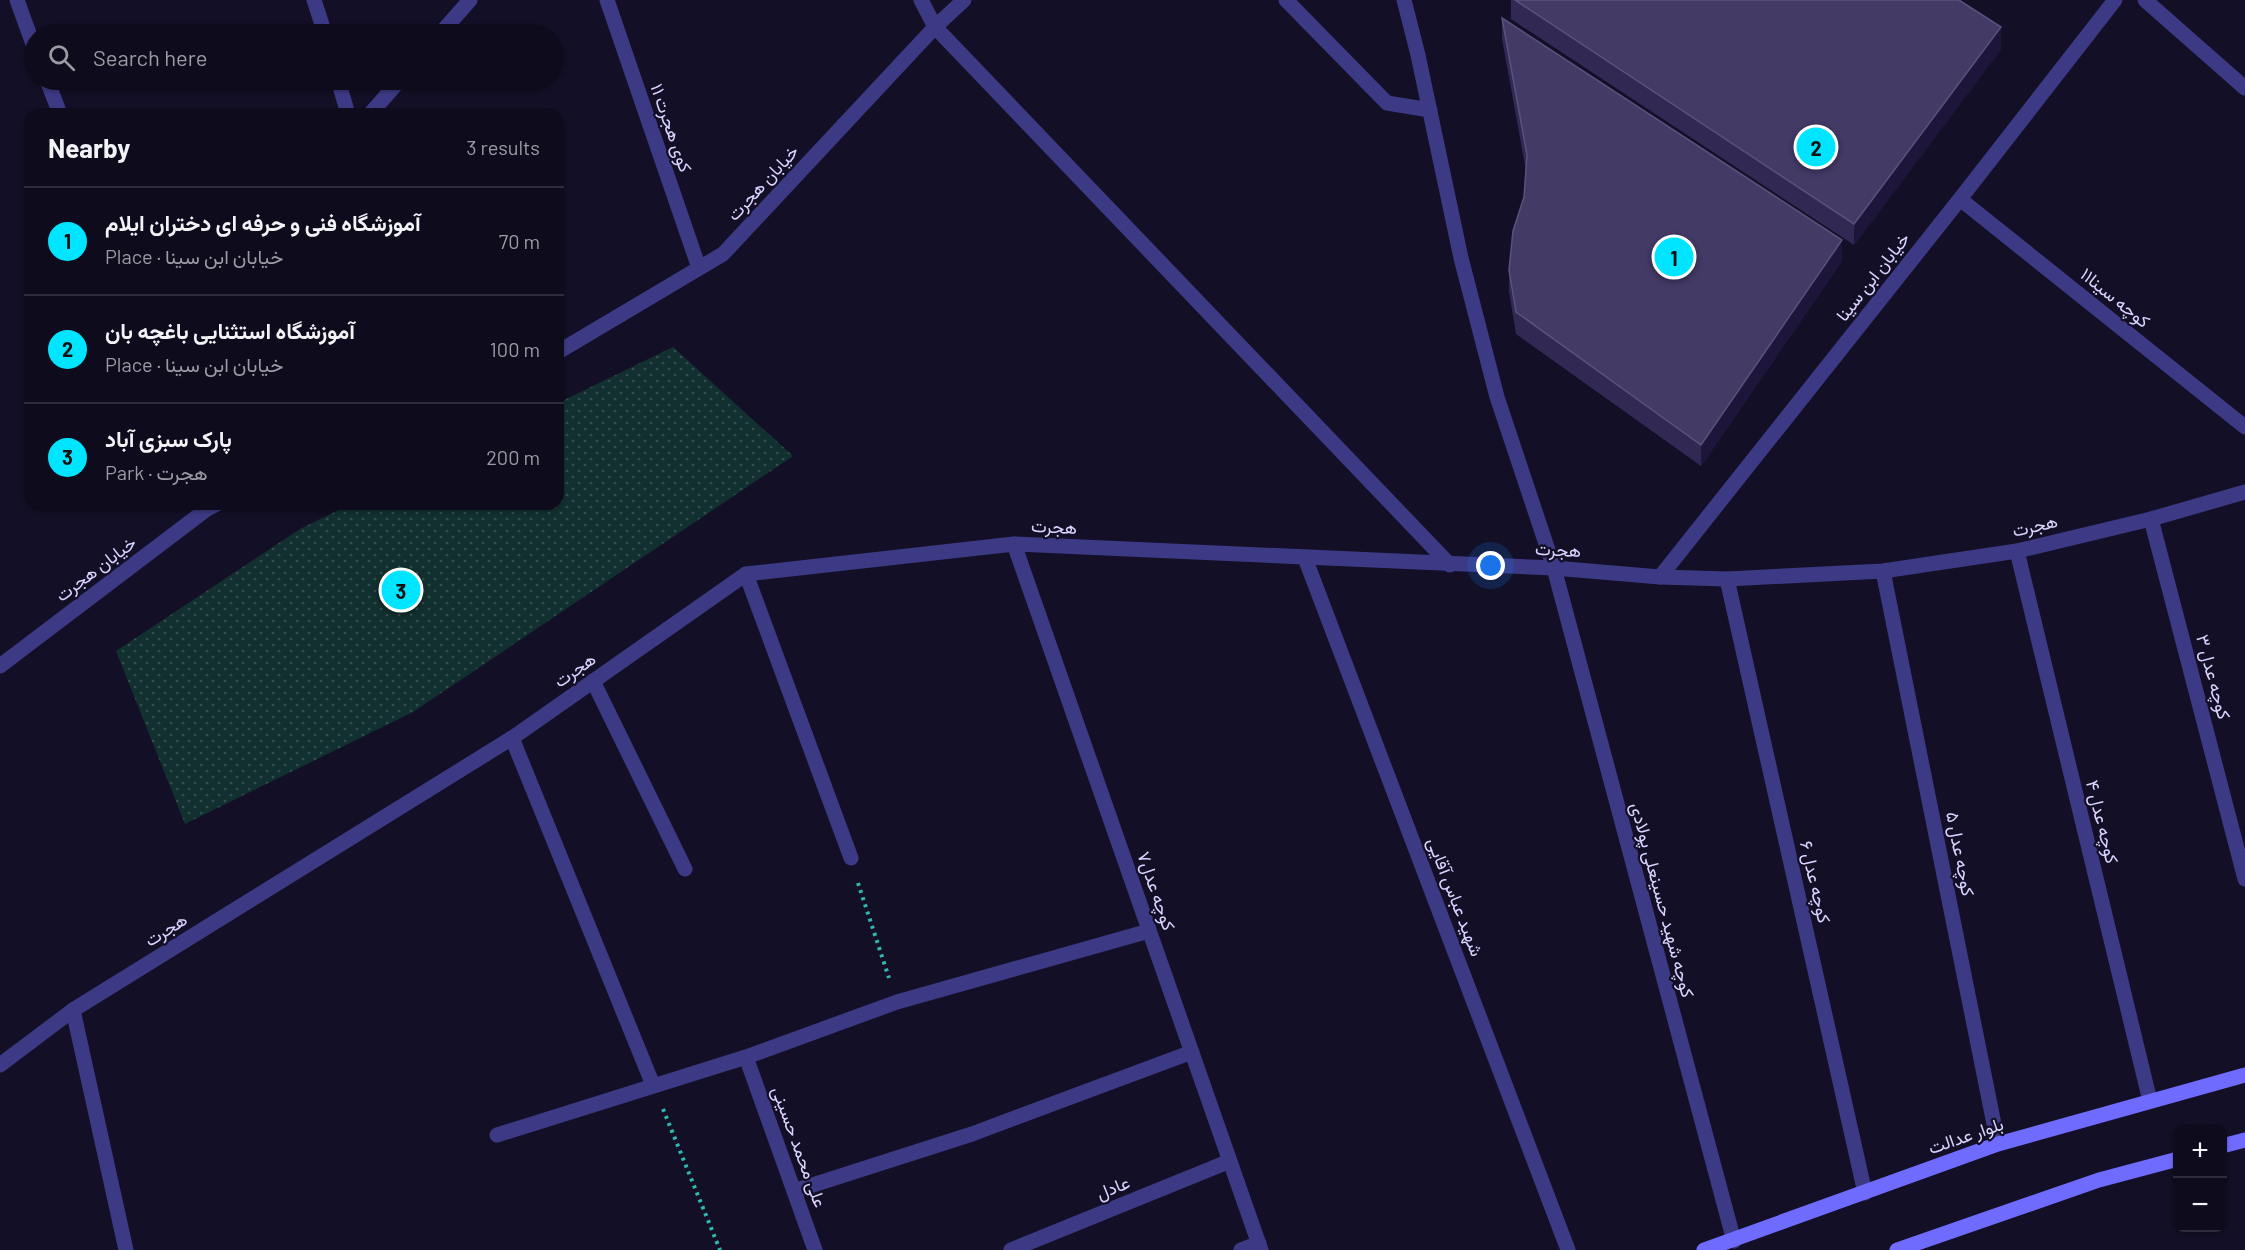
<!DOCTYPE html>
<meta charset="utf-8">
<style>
:root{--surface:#0e0b1c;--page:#171425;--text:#f1f3f6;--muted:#9b9ba3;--line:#2e2b3b;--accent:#00e5ff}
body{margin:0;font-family:Barlow,Vazirmatn,sans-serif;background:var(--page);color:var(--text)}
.controls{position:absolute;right:18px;bottom:18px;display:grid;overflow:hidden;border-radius:12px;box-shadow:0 2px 4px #0004}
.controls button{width:54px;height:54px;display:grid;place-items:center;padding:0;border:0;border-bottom:2px solid var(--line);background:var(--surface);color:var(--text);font:30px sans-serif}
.you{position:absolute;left:1491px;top:566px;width:21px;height:21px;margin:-15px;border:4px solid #fff;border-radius:50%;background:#1a73e8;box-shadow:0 0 0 9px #1a73e833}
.badge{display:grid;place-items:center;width:39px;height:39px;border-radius:50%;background:var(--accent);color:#111;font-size:20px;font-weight:700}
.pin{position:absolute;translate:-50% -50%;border:3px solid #fff;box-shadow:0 2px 6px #0006}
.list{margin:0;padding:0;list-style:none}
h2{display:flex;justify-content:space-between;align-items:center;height:78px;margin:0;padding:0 24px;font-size:26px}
h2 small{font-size:20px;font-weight:400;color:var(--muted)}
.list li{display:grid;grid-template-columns:39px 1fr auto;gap:18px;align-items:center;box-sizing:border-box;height:108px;padding:0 24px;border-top:2px solid var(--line)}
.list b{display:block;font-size:22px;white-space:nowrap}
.list p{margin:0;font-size:20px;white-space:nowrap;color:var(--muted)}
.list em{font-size:20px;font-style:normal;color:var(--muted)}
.icon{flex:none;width:33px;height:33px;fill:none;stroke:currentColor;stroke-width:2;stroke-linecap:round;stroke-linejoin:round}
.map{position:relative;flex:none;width:2245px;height:1250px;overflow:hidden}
.search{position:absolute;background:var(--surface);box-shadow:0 2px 4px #0004;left:24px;top:24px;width:540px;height:66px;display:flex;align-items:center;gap:15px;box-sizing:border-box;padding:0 21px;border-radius:33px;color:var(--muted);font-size:22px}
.panel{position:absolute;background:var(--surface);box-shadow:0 2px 4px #0004;left:24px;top:108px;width:540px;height:402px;border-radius:18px}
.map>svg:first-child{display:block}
.park{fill:url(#park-dots)}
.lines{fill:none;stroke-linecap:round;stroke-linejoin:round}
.path{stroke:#2fb8b0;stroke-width:4;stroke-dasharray:3 4.5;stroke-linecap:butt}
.minor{stroke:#3d3a85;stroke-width:15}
.tertiary{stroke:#3d3a85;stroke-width:15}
.secondary{stroke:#6f6bff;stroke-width:15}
.wall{fill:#312854}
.shaded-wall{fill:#1d163a}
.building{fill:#433a66;stroke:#5a527e;stroke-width:1.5}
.labels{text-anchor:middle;stroke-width:4.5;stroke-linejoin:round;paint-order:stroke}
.street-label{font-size:18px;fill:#d9d4ff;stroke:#130f26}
</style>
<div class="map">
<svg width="2245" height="1250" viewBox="0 0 2245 1250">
<defs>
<pattern id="park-dots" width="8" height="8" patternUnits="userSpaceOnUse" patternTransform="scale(1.5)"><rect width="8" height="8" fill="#12302f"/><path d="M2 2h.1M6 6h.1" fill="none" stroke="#344d4e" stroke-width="1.8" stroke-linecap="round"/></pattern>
</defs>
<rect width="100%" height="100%" fill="#130f26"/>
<path class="park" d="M673 347 793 456 413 712 185 824 116 651 300 529 351 504H558V403Z"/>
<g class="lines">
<path class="path" d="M858 883 889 978
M663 1109 720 1250"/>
<path class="minor" d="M17 0 34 47
M314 0 325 34
M607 0 699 268
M921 0 935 27 1450 565
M1286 0 1387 103 1430 110
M1404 0 1418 55 1461 258 1497 397 1554 568 1734 1241
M2145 0 2245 88
M440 34 470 0
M47 80 60 114
M338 80 348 114
M370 114 400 80
M1960 199 2245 427
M558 352 723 254 935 27 964 0
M2151 519 2245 879
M1014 544 1261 1250
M2017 551 2150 1101
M1305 558 1568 1250
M1883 571 1998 1144
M746 574 851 858
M1660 577 1960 199 2115 0
M1727 579 1865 1193
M0 666 207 509 217 504
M593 681 685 869
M512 738 653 1085
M73 1010 126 1250
M746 1057 815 1250
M497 1135 746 1057 897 1002 1149 931
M794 1191 972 1134 1192 1052
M1011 1250 1230 1161
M1241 1250 1259 1243"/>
<path class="tertiary" d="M0 1065 73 1010 512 738 746 574 1014 544 1554 568 1660 577 1727 579 1883 571 2017 551 2151 519 2245 492"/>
<path class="secondary" d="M2222 1146 2245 1140
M1704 1250 1998 1144 2245 1075
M1897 1250 2099 1180 2178 1159"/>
</g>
<path class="wall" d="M1511 0H1959L2001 49 1854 245 1511 19Z
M1502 18 1842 261 1701 466 1516 334 1509 292V270L1524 197 1526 171 1502 39Z"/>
<path class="shaded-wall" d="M2001 27V49L1854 245V224Z
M1842 240V261L1701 466V445Z"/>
<path class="building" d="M1515 0H1959L2001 27 1854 224Z
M1502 18 1842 240 1701 445 1516 312 1509 270 1513 231 1524 197 1527 155Z"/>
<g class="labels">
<g class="street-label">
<text transform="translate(671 128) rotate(71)" y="6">کوی هجرت ۱۱</text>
<text transform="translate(763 183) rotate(-47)" y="6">خیابان هجرت</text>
<text transform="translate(1873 277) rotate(-52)" y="6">خیابان ابن سینا</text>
<text transform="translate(2115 298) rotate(39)" y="6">کوچه سینا۱۱</text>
<text transform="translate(2035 526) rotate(-13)" y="6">هجرت</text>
<text transform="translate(1054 527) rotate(3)" y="6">هجرت</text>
<text transform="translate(1558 550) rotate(3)" y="6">هجرت</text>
<text transform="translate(96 569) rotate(-37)" y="6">خیابان هجرت</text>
<text transform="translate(575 670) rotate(-35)" y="6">هجرت</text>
<text transform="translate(2213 677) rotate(75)" y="6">کوچه عدل ۳</text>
<text transform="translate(2102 822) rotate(76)" y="6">کوچه عدل ۴</text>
<text transform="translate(1960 854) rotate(79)" y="6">کوچه عدل ۵</text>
<text transform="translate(1815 882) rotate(77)" y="6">کوچه عدل ۶</text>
<text transform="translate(1156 891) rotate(71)" y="6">کوچه عدل۷</text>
<text transform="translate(1455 897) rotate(69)" y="6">شهید عباس آقایی</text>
<text transform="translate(1662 900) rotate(75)" y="6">کوچه شهید حسینعلی پولادی</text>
<text transform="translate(166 930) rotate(-32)" y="6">هجرت</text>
<text transform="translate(1966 1136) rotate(-19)" y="6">بلوار عدالت</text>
<text transform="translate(799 1147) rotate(70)" y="6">علی محمد حسینی</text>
<text transform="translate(1113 1188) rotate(-22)" y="6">عادل</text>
</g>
</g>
</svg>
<div class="controls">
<button>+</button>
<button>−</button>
</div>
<div class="you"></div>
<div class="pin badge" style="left:1674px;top:257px">1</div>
<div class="pin badge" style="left:1816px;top:147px">2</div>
<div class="pin badge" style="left:401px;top:590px">3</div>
<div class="search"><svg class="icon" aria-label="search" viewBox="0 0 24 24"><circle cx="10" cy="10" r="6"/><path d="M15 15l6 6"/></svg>Search here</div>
<section class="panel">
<h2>Nearby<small>3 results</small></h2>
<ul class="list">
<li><span class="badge">1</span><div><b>آموزشگاه فنی و حرفه ای دختران ایلام</b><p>Place · خیابان ابن سینا</p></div><em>70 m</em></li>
<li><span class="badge">2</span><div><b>آموزشگاه استثنایی باغچه بان</b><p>Place · خیابان ابن سینا</p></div><em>100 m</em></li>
<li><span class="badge">3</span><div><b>پارک سبزی آباد</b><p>Park · هجرت</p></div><em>200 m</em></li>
</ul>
</section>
</div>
